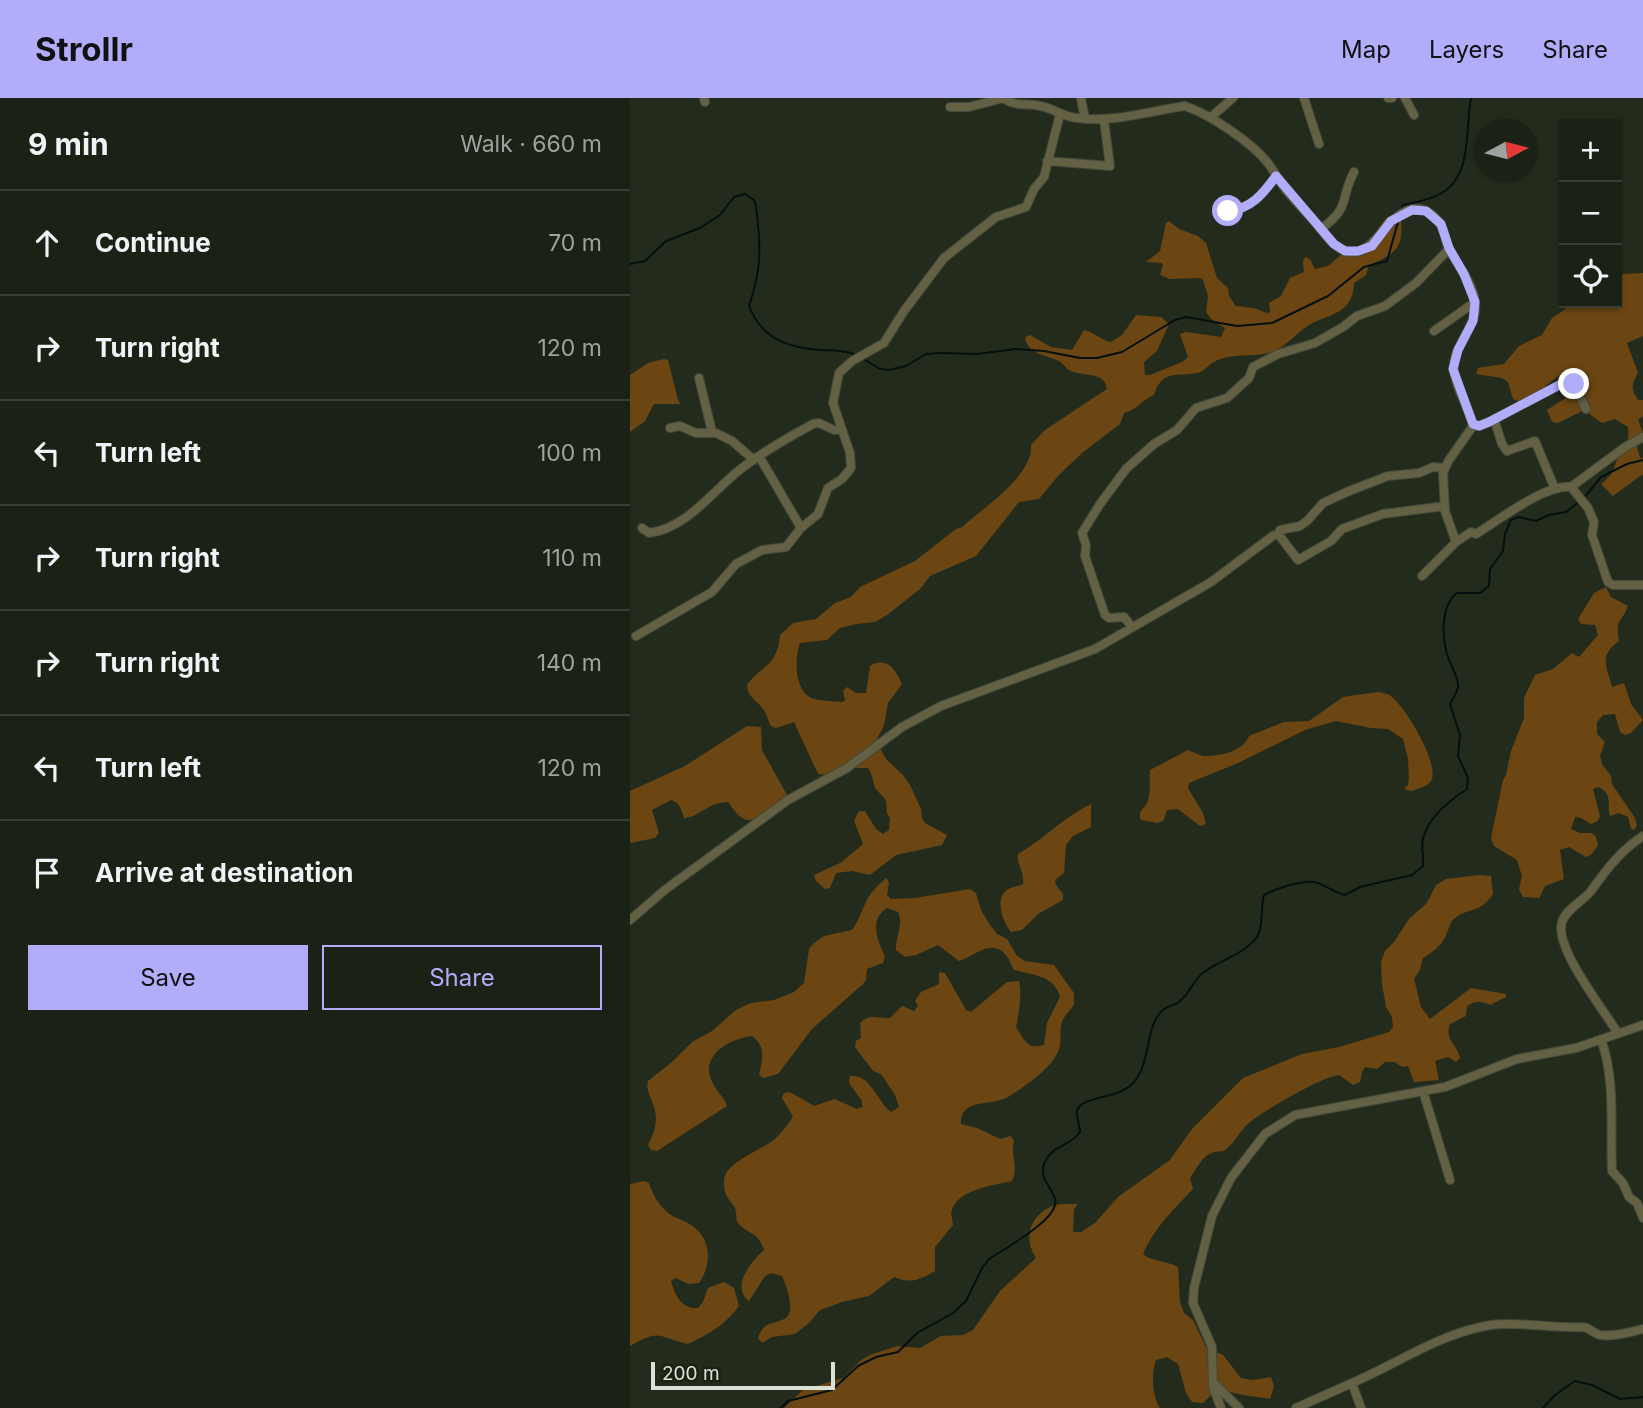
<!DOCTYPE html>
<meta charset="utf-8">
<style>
:root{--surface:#1a2115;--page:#23291e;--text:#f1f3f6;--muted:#9fa3a0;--line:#383e34;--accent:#b1adfa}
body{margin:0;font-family:Inter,sans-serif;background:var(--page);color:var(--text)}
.controls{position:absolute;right:21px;top:21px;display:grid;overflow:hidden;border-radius:0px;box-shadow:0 2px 5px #0004}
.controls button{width:63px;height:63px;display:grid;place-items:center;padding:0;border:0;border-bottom:2px solid var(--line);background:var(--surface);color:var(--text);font:35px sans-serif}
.compass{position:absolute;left:845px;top:21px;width:63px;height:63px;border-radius:50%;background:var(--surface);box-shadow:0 2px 5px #0004;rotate:83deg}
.scale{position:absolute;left:21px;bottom:18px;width:184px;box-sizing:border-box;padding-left:7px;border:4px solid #dbe1d7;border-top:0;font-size:19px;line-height:24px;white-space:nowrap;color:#dbe1d7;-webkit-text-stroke:5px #192213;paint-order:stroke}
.stop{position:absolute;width:21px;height:21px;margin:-16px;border:5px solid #b1adfa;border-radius:50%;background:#fff}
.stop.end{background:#b1adfa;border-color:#fff;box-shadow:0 2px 7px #0008}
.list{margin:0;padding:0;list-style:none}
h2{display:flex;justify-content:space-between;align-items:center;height:91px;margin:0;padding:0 28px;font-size:30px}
h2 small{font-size:23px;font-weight:400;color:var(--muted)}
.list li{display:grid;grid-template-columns:46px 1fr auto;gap:21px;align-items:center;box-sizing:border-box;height:105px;padding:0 28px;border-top:2px solid var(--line)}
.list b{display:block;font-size:26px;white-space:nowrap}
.list em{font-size:23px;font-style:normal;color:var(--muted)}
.actions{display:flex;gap:14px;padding:21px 28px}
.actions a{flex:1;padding:16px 0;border:2px solid var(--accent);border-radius:0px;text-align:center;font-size:24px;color:var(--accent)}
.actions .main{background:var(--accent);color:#111}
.icon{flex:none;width:38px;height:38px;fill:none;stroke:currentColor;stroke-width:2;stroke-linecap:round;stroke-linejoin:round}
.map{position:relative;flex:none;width:1013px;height:1310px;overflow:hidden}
header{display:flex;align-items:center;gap:42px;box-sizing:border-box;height:98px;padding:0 35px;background:var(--accent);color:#111}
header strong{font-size:33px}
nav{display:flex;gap:38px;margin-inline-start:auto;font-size:24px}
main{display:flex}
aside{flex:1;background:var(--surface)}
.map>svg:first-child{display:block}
.green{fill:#6b4613}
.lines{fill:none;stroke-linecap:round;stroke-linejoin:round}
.stream{stroke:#041010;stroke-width:2}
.street-casing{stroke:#40493a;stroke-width:10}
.street{stroke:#636043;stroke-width:8}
.route{stroke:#b1adfa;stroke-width:9}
</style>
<header>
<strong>Strollr</strong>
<nav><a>Map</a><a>Layers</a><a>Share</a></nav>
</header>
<main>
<aside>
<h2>9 min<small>Walk · 660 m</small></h2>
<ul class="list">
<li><svg class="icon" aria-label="ahead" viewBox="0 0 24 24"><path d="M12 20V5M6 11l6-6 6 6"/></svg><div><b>Continue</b></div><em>70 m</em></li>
<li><svg class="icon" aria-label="right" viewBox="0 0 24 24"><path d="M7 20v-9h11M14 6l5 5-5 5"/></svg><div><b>Turn right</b></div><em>120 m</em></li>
<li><svg class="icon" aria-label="left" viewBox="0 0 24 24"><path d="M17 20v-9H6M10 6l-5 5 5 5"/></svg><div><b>Turn left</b></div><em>100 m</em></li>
<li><svg class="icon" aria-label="right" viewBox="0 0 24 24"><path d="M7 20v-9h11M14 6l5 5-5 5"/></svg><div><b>Turn right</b></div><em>110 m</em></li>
<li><svg class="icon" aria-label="right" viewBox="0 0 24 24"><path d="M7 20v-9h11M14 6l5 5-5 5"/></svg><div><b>Turn right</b></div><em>140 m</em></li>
<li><svg class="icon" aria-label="left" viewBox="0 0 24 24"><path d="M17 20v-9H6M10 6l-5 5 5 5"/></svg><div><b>Turn left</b></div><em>120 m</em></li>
<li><svg class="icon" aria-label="arrive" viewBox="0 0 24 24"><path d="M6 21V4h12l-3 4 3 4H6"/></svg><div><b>Arrive at destination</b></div></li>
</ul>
<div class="actions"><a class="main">Save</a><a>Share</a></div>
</aside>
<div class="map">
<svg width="1013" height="1310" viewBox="0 0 1013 1310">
<rect width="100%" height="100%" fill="#232c1c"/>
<path class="green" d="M764 116H770C775 148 768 155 739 167L736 177 724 185C723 215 702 215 681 226 666 234 658 248 642 254 624 260 601 254 584 264 577 267 575 274 567 275 546 279 532 271 524 297 510 303 510 310 494 315L490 326 452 355 428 378 409 401 389 404 346 458 300 478 290 491 257 517 245 524 226 526 210 530 197 542 170 545C164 560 164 595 184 601 192 603 204 603 213 604L215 602 213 593 217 589 226 595H236L240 568C257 558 266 572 272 586L258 605 254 627 246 643 256 661 273 677 280 687 291 711 292 720 295 725 317 737 312 747 266 757 240 777 222 773 206 775 200 790 195 791 186 783 184 777 212 764 233 746 224 723 229 713H235L246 731 253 736 259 732 260 720 257 715 256 702 245 690 241 675 238 670H214L198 677 188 676 164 624 146 630 141 628C138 623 137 615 133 611 127 602 118 600 117 587 133 566 147 569 150 537L163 525 186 521 205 505 221 499 230 489 285 463 326 431 332 429C353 410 404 377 401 347L415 332 477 291C475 273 454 279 441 273 436 271 433 265 429 263 416 257 397 256 395 239L400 237 421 249 442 252 454 232C464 234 470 242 481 244L492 237 506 217 531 219 539 226 527 253 514 264 515 277H520L552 264 558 259 550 236 556 234 591 239 595 230 582 222 576 214 578 198 573 182 570 180 540 181 530 177 533 167 531 165 516 164 530 153 536 125 539 123 549 131 568 138 576 145 587 180 598 190 599 198 606 208 624 210 637 215 640 214 639 205 651 198 660 180 674 174 673 164 675 159 680 161 685 171 698 168 718 151 735 148 756 120Z
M1013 175V238L997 245 1008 275C1001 287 1001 291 1008 302H1013V318L1008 322 1013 334 1007 349 1010 360H1013V376L983 398 971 386C983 376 982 375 987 362 994 348 1000 347 998 329L985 321 972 325 954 312 928 325 922 324 917 312 942 296 947 286C933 269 923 282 910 293 904 297 896 300 890 304L883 301 878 284 872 280 846 276 848 270 874 266 889 248 912 237 922 220 934 212 938 205H987V180L993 176Z
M34 261 38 262 48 302 51 306H24L15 323 0 334V277L18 265Z
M976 489 981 499 998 508C991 526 985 520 989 543 969 558 976 566 982 589L994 585 1001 606 1013 622 1001 635 995 637 990 634 985 616 973 617 967 624V636L975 644 970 658 972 666 981 678 982 686 1005 720 1007 728 1004 732 1001 731 998 719 989 715 980 718C977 706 983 695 968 689L963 691 970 718 968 723 961 726 951 720 945 719 941 731 950 735H962L966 739 968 747 961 757 956 759 939 749 930 752 934 781 915 788 909 800 893 799 889 791 892 778 887 762 864 748 861 740 873 682 876 677 881 653 894 620V600L905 577 923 571 942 555 949 559 968 537 965 527 951 526 948 521 964 495Z
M748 594C749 594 758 596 759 597 774 605 811 668 801 683 797 689 787 691 781 693L774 691 778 687 779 681 778 660 773 641 758 631 741 630 706 623 675 632 608 665 559 685 558 690 573 715 576 726 570 728 548 711 537 712 534 722 528 725 511 722C507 710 516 712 518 702 521 693 519 682 520 672L558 652C564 654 568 657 574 658 590 658 613 654 619 638L654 624 679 623 713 599Z
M117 628 131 629 132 652 157 697C147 705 128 727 114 721 107 718 102 709 98 704 77 704 71 719 54 720 51 711 50 705 41 702L22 712 29 735 25 740 0 745V693L55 668Z
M461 706V729L443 738 436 747 434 775 425 782 426 787 433 796V802L408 816 392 832 381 834C373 824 364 801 377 792 381 789 388 788 393 786 395 774 386 766 388 756 414 741 434 719 461 706Z
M850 777 861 778 863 796C850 817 835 809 823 822 819 826 819 832 816 837 812 848 802 854 793 860L790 872 784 881 791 909 800 921 841 890 876 896V899L860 907C851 902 845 903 837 908L836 918 820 926C814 942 827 945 830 960L826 964 818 959 805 963 809 982 784 984 778 968 772 969 765 964H755L747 971 735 969 732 974 730 984 723 987 709 977C691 979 635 1012 620 1024 610 1032 605 1045 594 1053 574 1053 571 1064 560 1080L563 1091C544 1111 524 1130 513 1156 520 1163 538 1163 548 1169L550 1204 554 1215 563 1222 576 1249 593 1257 611 1280 623 1282 641 1279 644 1288 640 1301C627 1298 608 1298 596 1292L582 1296 573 1305 562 1304 556 1295 548 1266 537 1259 526 1262C521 1275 522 1298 530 1310H154L173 1292 213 1280 230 1263 240 1257 267 1248 290 1250 311 1238 333 1237 343 1232 370 1193 406 1160C394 1142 398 1120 420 1109 428 1105 438 1106 448 1106L444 1111 443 1134H451L465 1125 488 1099 540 1062 562 1031 613 980 672 956 709 949 759 934 763 929 762 919 756 909 752 886 751 864 755 853 764 844 779 821 797 805 806 787 816 781Z
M256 780 259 784 257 797 261 801 285 800 340 791 346 795 351 812 360 827 367 836 377 841 387 858 395 863 424 867 444 895V906C441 913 434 917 432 924 429 933 432 943 429 951 423 970 394 989 378 999 363 1008 329 1000 331 1026L347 1030 370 1041 381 1038 384 1043C380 1057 389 1069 382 1083 362 1088 326 1091 321 1115L323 1127 305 1149V1173C290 1182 280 1186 264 1179L239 1198 212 1204 190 1212 179 1225 165 1236 142 1239 132 1245 128 1240C134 1223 142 1227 154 1221 167 1215 156 1187 152 1178L141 1175 135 1178 119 1203C100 1188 122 1163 134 1152 128 1133 118 1137 107 1124 106 1120 107 1112 104 1108 97 1099 94 1096 94 1084 93 1064 132 1053 146 1040 152 1034 158 1026 163 1019L152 1000 154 995 160 994 184 1008 205 1001 227 1011 232 1009V1003L219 985 220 978C241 976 246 1002 261 1014L269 1009 265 997 251 976 243 973 225 949 226 943 231 940 230 925C241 915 247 921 260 920L272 908 284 913 288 908 285 903 291 894 309 886V874L315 875 336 912 341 914 377 884 389 883C392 893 389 918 386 929 395 942 396 952 414 947L417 925 430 899C425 878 404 877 384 872 381 867 380 862 376 857 360 840 346 858 329 863L308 847 286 857 275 859 266 852C265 839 274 827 268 814L257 810C238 822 248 843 255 859L253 865 237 871 236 882 233 886 182 931 148 976 133 980 129 976C133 962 136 948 122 938 96 941 66 961 85 989 89 996 95 1000 97 1008L27 1053 21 1052 18 1047C25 1033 29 1021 23 1006 20 997 16 992 18 983L42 964 62 944 82 933 106 912 121 905 144 902 164 894 174 885 179 851 183 846 194 838 222 832C229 822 231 814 236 804 240 794 249 787 256 780Z
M14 1083 19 1085C22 1095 28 1106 36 1113 44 1121 56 1122 65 1130 82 1144 81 1168 69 1185L58 1186 46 1180 41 1183C45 1197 51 1211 68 1210L73 1204 78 1190 94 1184 104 1190 109 1208C95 1227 79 1236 58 1246 27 1239 31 1230 0 1248V1086Z"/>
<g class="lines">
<path class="stream" d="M771 111 773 107C785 104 800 102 810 96 843 79 835 31 841 0
M0 166 15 163 36 143 70 130 90 117 104 99 115 96 124 102 126 108C131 148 132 170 119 208 132 241 158 250 191 252 202 252 214 252 224 256
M232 260 250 271 259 272 276 268 296 256 311 255 347 256 386 251 414 253 450 260H467L492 254 545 222 556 219 607 228 642 225 698 198 734 169 757 163 768 124
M954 400 971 379 997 366 1013 362
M151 1310 158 1303 202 1292 228 1268 246 1259 268 1254 287 1235 323 1215 336 1203 352 1170 359 1161C374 1151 431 1120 425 1101 422 1089 409 1081 414 1066 421 1047 440 1049 450 1034 450 1027 446 1019 447 1013 450 998 489 1001 502 986 522 966 514 930 532 913 536 908 545 908 550 903 560 895 563 882 574 874 590 862 615 856 627 839 634 828 630 810 634 797 645 791 671 782 684 784 694 786 704 795 715 797L730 789 782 777 793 768C794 759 791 749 793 741 798 719 820 702 837 691L838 680 828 658 830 637 820 606C823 600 829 593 828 586 827 577 821 568 818 559 812 541 810 508 827 495H850L859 488 860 471 873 453 875 436 881 422 889 419 906 423 919 417 936 414 950 403
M913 1310 925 1297 945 1283 962 1287 990 1301 1013 1299"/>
<g class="street-casing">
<path id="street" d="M74 0 75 4
M373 0C385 9 397 5 410 8 423 10 433 19 447 20 484 25 519 13 555 8 581 17 621 44 638 65 644 73 649 83 656 92 665 103 675 113 684 123 691 131 697 141 705 147 744 178 756 100 794 112 800 114 807 120 810 126 815 133 815 143 819 151 829 171 848 189 845 214 842 235 821 251 824 273 826 292 839 309 843 328L819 362 813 375 815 413 826 444
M451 0 455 21
M674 0 689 46
M758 0H762
M775 0 784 17
M320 9H339L374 0
M581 19 603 0
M417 63 480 68 474 22
M598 113C621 111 633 96 646 78
M691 131C722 108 709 102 724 74
M804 233 845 204
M69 280 82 334
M864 321 872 346 877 353 905 343 925 391
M843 326 849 328 859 324 935 284 944 286 956 311
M40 330 50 328 66 335H86L102 343 124 362
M129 358 171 430
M941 389 958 410 964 424 962 437 978 484 983 487H1013
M12 430 19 435C58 430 83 392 112 370 134 353 159 339 183 326L189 325 204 332 212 331
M648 436 650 432 670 428 677 423 693 405 719 393 758 378 789 375 803 369 815 370
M792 478 826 444 841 434 846 436C869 422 915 386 941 389L995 349 1013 339
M502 529 494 519 479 520 475 517 455 458 456 447 452 435 470 406 496 371 524 346 547 332 566 310 597 300 619 280 623 269 648 256 685 245 713 229 727 218 755 208 786 185 819 151
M6 538 82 494 106 466 121 458 132 452 156 449 171 430 188 416 198 390 212 381 221 370 220 355 203 305 209 275 222 263 254 245 274 213 314 160 366 119 396 109 404 91 414 79 430 16
M0 822 36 791 158 702 217 670 272 629 311 608 465 551 581 484 644 437H649L668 462 701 443 712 431 753 416 815 408
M987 934C974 912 924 850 932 824 935 812 953 803 961 793 976 772 991 752 1013 738
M971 941C986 983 980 1029 982 1073L993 1085 999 1099 1007 1105 1013 1120
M793 993 820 1082
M584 1285 609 1310
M722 1285C769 1265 810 1235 861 1227 892 1223 923 1231 953 1229 961 1230 962 1235 970 1237 984 1239 1000 1234 1013 1231
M591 1310 583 1289 582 1249 563 1205 564 1190 582 1118 601 1080 635 1036 665 1017 815 989 887 961 946 950 1013 927
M666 1310 722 1285 731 1310"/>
</g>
<use href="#street" class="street"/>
</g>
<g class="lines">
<path class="route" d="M598 113C621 111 633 96 646 78L704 146 715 153H728L742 148 761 123 782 112 796 113 811 126 819 150 834 176 845 204 843 223 828 252 823 271 843 326 849 328 859 324 935 284 944 286"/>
</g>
</svg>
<div class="controls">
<button>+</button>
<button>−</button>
<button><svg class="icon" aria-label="locate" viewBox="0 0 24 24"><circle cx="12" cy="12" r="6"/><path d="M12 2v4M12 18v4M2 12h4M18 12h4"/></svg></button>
</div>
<svg class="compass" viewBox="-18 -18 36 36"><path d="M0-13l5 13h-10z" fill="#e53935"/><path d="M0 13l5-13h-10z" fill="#9fa3a0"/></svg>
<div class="scale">200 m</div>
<div class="stop" style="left:598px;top:113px"></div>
<div class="stop end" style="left:944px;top:286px"></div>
</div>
</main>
